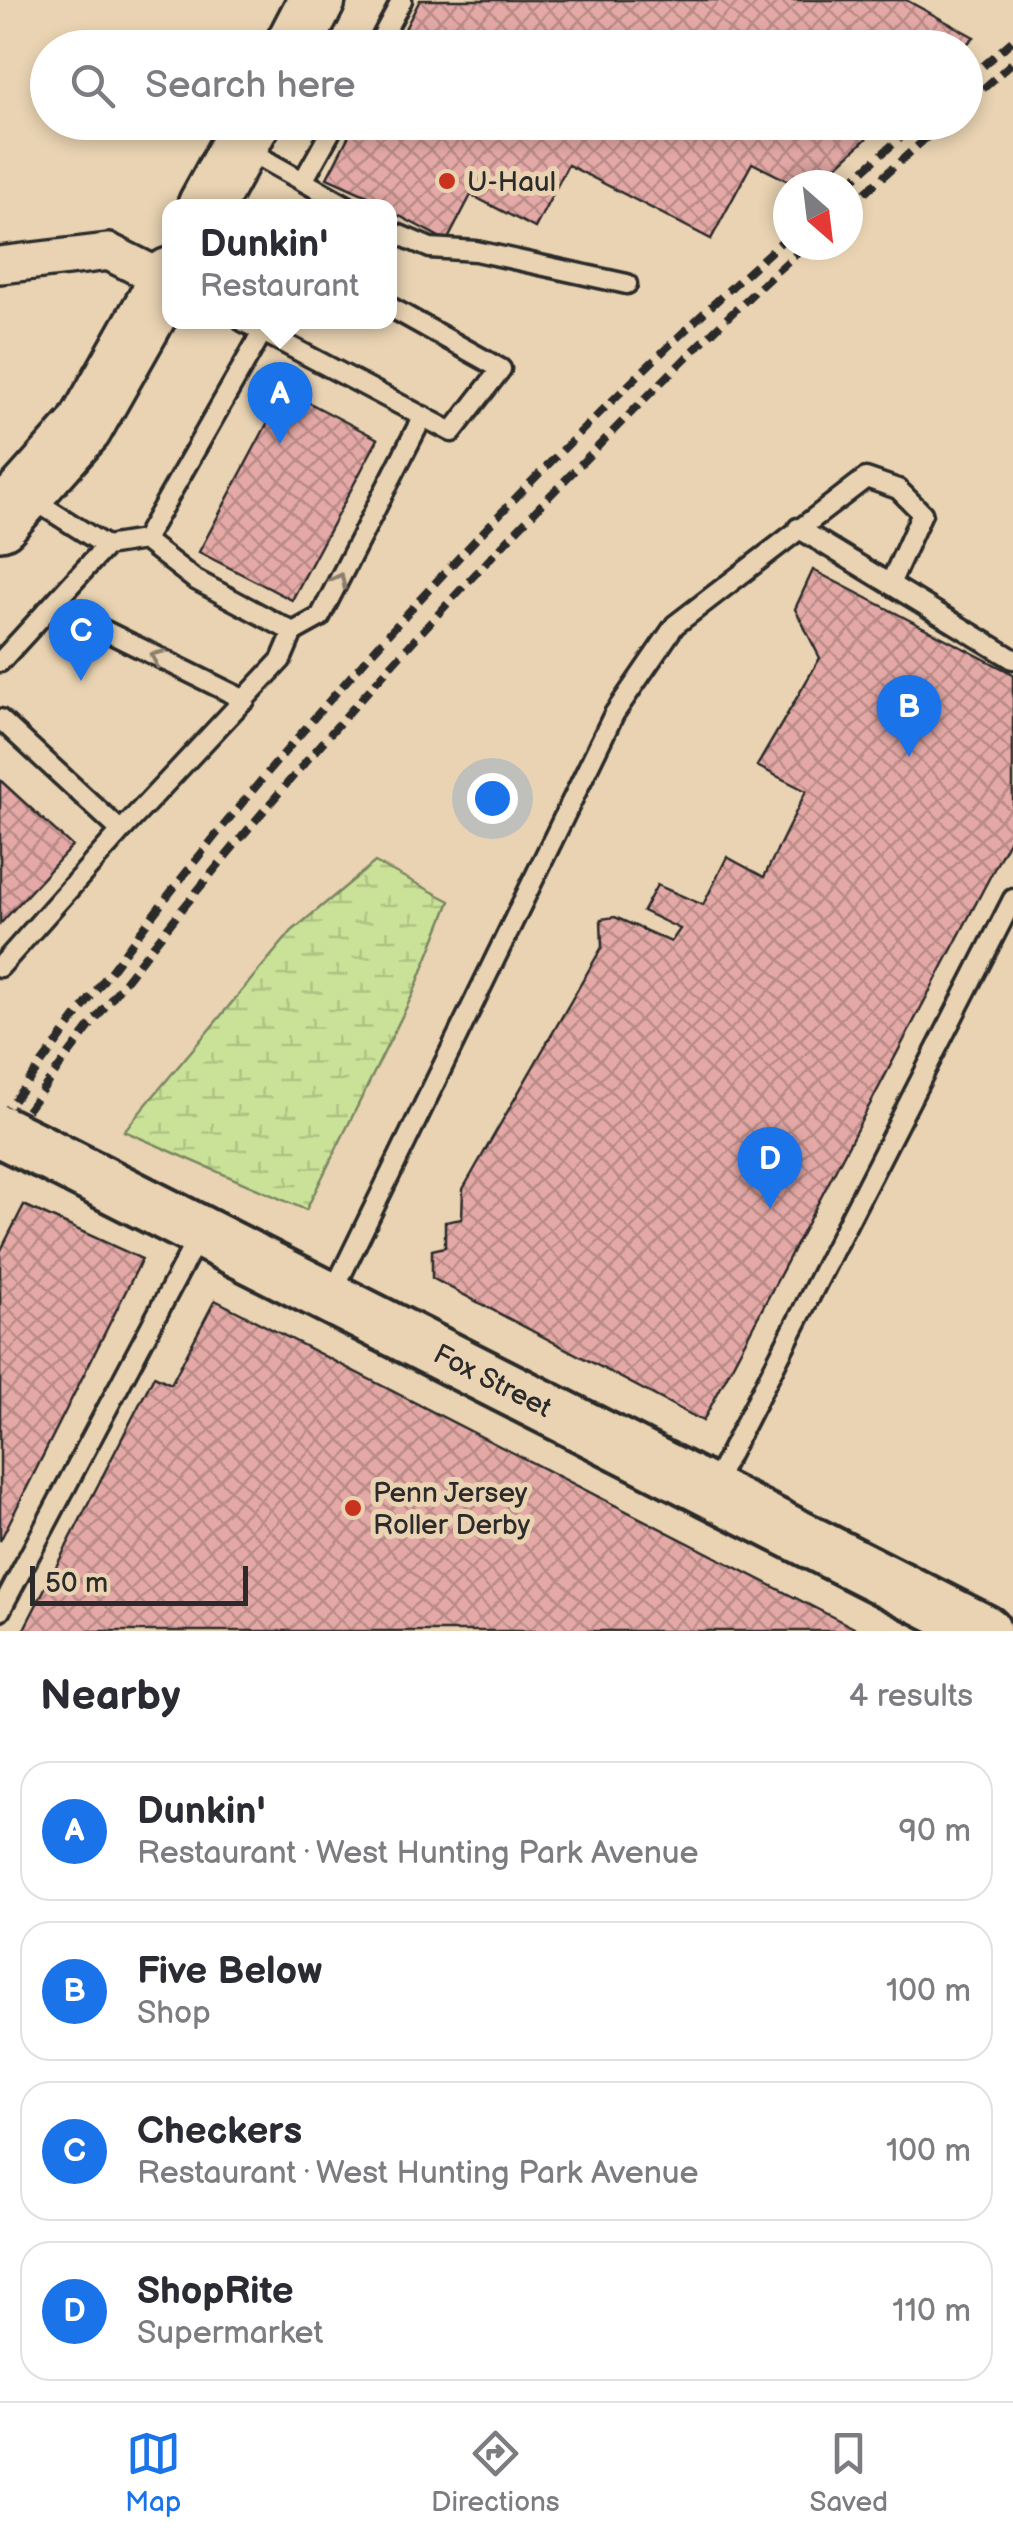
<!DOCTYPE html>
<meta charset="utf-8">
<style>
:root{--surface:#fff;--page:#f2f2f3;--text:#2b2b33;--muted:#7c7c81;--line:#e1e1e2;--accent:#1a73e8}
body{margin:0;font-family:"Balsamiq Sans",sans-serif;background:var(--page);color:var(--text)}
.compass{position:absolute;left:773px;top:170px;width:90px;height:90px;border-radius:50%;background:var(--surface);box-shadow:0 5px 15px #0003;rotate:152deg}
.scale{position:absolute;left:30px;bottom:25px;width:218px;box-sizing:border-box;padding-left:10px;border:5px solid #2b2b2b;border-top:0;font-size:28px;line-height:35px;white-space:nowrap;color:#2b2b2b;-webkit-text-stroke:8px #e9d3b2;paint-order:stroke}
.you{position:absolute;left:492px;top:798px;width:35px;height:35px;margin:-25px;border:8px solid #fff;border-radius:50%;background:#1a73e8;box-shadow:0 0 0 15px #1a73e833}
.badge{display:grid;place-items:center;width:65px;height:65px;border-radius:50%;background:var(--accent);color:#fff;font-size:32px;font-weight:700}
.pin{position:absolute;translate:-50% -82px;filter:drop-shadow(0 2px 5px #0008)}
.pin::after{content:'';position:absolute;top:52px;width:35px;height:30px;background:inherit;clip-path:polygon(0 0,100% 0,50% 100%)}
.popup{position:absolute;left:162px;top:199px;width:235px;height:130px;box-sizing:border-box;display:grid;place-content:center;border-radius:20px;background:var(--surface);filter:drop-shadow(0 2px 8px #0005);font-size:32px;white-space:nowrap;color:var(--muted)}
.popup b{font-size:38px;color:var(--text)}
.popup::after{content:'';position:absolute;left:50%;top:100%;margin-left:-20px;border:20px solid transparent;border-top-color:var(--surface)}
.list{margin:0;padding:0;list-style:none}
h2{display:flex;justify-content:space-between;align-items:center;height:130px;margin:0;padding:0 40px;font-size:42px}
h2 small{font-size:32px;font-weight:400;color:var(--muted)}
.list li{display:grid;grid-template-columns:65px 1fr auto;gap:30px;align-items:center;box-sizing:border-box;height:140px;margin:0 20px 20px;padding:0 20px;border:2px solid var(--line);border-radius:30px}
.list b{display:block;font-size:38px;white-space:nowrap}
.list p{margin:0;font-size:32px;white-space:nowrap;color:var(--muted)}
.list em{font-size:32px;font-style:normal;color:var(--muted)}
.icon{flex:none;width:55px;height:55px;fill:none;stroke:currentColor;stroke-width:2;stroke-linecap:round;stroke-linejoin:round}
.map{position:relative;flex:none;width:1013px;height:1631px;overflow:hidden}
.search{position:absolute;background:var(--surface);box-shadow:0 5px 15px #0003;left:30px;right:30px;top:30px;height:110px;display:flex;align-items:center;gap:25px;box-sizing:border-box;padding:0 35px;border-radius:55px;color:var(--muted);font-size:38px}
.sheet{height:770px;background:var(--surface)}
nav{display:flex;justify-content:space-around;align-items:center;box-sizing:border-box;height:140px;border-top:2px solid var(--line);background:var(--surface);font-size:28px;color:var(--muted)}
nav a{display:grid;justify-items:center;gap:5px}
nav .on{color:var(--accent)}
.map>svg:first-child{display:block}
.wetland{fill:url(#wetland-marsh);stroke:#7a8662;stroke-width:2.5}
.building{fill:url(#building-cross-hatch);stroke:#2b2b2b;stroke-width:2.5}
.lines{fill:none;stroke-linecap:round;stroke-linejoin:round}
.lane-casing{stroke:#2b2b2b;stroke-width:25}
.street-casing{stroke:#2b2b2b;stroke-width:42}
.secondary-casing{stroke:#2b2b2b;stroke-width:58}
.primary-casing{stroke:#2b2b2b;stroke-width:62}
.lane{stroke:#e9d3b2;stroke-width:18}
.street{stroke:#e9d3b2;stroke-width:35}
.secondary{stroke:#e9d3b2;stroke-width:50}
.primary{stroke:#e9d3b2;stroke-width:55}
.rail{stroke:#2b2b2b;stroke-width:8;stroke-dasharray:15 8;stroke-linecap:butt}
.secondary-bridge-casing{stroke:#2b2b2b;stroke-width:58;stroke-linecap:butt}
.secondary-bridge{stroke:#e9d3b2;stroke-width:50}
.oneway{stroke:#8a7f6e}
.poi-dot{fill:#c8321e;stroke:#e9d3b2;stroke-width:4}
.labels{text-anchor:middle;stroke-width:10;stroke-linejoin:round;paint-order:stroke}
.poi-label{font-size:28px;fill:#2b2b2b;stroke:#e9d3b2;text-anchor:start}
.street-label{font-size:28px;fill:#2b2b2b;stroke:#e9d3b2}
</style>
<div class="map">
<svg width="1013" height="1631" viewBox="0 0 1013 1631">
<defs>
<pattern id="wetland-marsh" width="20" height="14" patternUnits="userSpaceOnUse" patternTransform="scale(2.5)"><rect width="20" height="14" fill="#cae298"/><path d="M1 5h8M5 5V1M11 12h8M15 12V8" fill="none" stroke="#aec283"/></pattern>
<pattern id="building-cross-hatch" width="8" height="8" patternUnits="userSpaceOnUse" patternTransform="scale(2.5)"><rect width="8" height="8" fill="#e4a9a6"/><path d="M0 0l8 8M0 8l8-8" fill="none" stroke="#b98a87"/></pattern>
</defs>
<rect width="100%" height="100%" fill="#e9d3b2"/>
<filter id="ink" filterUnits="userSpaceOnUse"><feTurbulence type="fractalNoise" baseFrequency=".01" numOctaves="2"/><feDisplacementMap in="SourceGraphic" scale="20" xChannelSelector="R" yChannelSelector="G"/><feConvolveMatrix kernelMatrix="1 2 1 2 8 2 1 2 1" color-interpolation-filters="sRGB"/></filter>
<g filter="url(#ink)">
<path class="wetland" d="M375 862 450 901 413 994 306 1210 124 1131 292 931Z"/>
<path class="building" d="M420 0H906L974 37 963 48H395Z
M356 122H884L817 185H796L752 163 711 239 568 165 535 228 471 195 447 241 390 211V206L327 178Z
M285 390 378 439 292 600 199 552Z
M813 570 1013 674V833L703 1421 432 1278V1250L445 1247V1222L462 1219 463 1189 602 947 601 919 615 917 671 942 680 929 643 911 657 885 703 905 727 857 764 877 806 791 757 766 820 658 795 609Z
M0 780 72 846 0 924Z
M24 1205 142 1259 0 1541V1252Z
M215 1300 860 1631H23L154 1376 171 1384Z"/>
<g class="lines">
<g class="lane-casing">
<path id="lane" d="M376 48 402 0
M244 148 347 206
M303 181 336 122
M390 231 430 248 476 251 627 284
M244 322 452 432 501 369 390 307
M268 322 144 540 194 579 293 632 320 617 423 416
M29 497 106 546 144 540
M798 528 1013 659
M53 605 245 700
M0 662 106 546
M0 719 121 831 281 660 293 632
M0 967 121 831
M331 1296 614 714 675 625 866 478 898 489 922 513 890 584
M711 1490 1013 899
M0 1611 199 1235"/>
</g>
<g class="street-casing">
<path id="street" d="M0 265 109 252 167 281"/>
</g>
<g class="secondary-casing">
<path id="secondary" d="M45 1153 985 1631"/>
</g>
<g class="primary-casing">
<path id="primary" d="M292 48 317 0
M206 206 252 122
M0 522 84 428 170 276"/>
</g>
<use href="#lane" class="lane"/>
<use href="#street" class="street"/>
<use href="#secondary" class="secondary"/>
<use href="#primary" class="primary"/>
<path class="rail" d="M966 81 1013 40
M966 104 1013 62
M847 185 918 122
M848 208 944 122
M0 1119C77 1017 152 912 234 813 403 608 590 413 788 236
M0 1148C172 908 366 684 573 472 648 395 725 317 806 245"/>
<g class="secondary-bridge-casing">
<path id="secondary-bridge" d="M0 1131 45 1153"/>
</g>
<use href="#secondary-bridge" class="secondary-bridge"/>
</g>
<defs><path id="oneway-chevron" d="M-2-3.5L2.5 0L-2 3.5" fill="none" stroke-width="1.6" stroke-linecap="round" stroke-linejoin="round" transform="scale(2.5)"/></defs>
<g class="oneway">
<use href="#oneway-chevron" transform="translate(339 580) rotate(-63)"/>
<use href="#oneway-chevron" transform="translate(157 657) rotate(-154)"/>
</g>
</g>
<g class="poi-dot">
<circle cx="447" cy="181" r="10"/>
<circle cx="353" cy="1508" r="10"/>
</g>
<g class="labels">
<g class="poi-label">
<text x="467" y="191">U-Haul</text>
<text x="373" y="1502">Penn Jersey<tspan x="373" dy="32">Roller Derby</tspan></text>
</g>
<g class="street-label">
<text transform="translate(493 1380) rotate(27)" y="10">Fox Street</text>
</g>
</g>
</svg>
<svg class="compass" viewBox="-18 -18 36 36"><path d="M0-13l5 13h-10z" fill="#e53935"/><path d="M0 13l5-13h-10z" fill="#7c7c81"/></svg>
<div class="scale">50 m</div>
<div class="you"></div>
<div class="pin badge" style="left:280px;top:444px">A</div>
<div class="popup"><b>Dunkin'</b>Restaurant</div>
<div class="pin badge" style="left:909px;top:757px">B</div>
<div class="pin badge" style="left:81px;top:681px">C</div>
<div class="pin badge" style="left:770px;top:1209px">D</div>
<div class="search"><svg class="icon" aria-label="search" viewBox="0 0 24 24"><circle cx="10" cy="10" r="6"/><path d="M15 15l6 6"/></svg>Search here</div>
</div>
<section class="sheet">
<h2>Nearby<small>4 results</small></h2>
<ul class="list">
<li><span class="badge">A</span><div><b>Dunkin'</b><p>Restaurant · West Hunting Park Avenue</p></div><em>90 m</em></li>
<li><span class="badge">B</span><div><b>Five Below</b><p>Shop</p></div><em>100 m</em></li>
<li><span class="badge">C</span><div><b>Checkers</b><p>Restaurant · West Hunting Park Avenue</p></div><em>100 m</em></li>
<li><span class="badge">D</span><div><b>ShopRite</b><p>Supermarket</p></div><em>110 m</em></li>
</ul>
</section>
<nav>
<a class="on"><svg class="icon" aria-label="map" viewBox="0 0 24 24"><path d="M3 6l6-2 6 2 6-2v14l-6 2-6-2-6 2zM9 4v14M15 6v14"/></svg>Map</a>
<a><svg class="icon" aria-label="directions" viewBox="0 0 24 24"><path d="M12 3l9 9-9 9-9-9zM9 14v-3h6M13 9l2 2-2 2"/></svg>Directions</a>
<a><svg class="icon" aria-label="saved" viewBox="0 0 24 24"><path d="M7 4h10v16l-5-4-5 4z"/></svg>Saved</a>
</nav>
